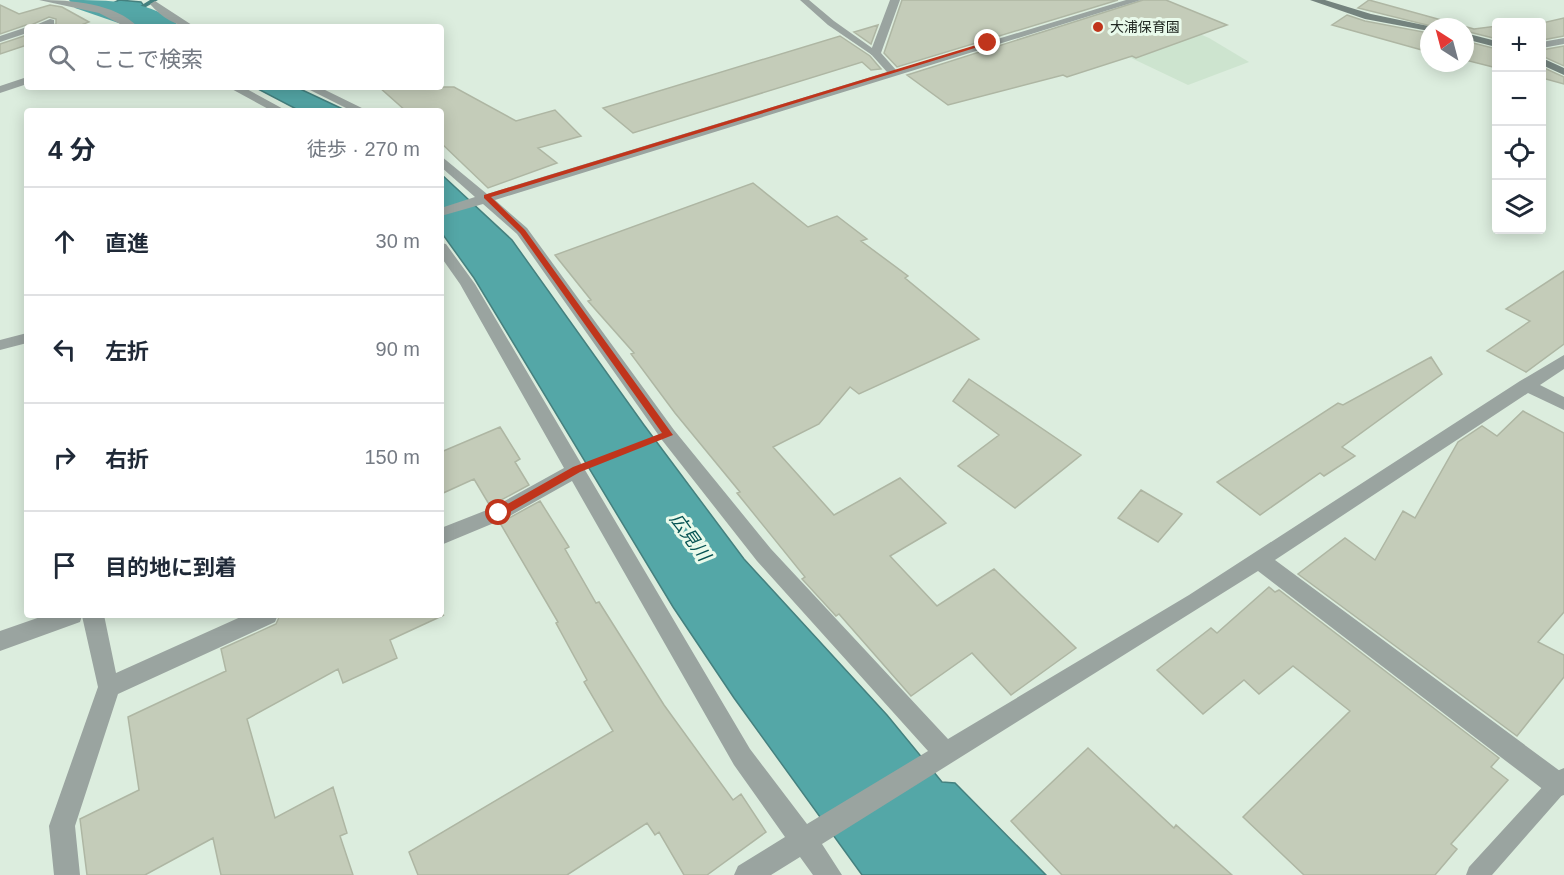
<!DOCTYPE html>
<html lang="ja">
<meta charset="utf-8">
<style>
:root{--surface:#fff;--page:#f6f6f7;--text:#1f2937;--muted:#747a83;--line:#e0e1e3}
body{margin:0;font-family:Helvetica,"Noto Sans JP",sans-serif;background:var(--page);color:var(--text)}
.controls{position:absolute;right:18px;top:18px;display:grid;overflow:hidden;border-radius:6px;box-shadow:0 3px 15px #0003}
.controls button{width:54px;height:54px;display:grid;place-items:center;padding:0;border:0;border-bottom:2px solid var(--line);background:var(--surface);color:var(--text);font:30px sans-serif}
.compass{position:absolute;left:1420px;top:18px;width:54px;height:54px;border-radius:50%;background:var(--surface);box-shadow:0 3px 15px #0003;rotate:324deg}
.stop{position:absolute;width:18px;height:18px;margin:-14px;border:4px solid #c0351c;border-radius:50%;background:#fff}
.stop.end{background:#c0351c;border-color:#fff;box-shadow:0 2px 6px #0008}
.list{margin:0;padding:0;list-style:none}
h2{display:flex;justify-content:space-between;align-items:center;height:78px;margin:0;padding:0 24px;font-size:26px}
h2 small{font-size:20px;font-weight:400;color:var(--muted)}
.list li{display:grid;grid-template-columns:39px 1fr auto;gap:18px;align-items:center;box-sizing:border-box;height:108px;padding:0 24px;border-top:2px solid var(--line)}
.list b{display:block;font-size:22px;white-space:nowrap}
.list em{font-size:20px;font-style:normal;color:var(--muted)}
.icon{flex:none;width:33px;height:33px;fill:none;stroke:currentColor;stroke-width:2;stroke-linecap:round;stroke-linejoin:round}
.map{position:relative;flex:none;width:1564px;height:875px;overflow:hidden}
.search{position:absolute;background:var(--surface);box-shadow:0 3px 15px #0003;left:24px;top:24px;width:420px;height:66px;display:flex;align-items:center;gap:15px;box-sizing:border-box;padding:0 21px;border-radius:6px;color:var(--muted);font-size:22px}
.panel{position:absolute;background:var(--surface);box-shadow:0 3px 15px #0003;left:24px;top:108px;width:420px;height:510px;border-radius:6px}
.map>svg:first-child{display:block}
.built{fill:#cde4cf}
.water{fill:#54a7a7;stroke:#45817f;stroke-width:1.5}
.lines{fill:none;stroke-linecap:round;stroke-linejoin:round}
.stream{fill:#45817f;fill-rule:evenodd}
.river{fill:#54a7a7;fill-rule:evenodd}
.building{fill:#c4ccb9;stroke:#aeb6a3;stroke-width:1.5}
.path{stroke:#919e93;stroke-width:4;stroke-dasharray:4.5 3;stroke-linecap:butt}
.lane{fill:#9aa4a0;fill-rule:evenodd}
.street{fill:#9aa4a0;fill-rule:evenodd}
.secondary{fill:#74837e;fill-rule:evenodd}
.route{fill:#c0351c}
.poi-dot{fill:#c0351c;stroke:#e9faeb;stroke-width:2}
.labels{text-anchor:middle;stroke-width:6;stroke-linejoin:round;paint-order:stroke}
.far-poi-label{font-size:14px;fill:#222923;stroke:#e9faeb;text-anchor:start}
.water-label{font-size:18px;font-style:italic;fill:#065353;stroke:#e9faeb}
</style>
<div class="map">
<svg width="1564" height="875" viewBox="0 0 1564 875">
<rect width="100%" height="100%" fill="#dcedde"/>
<path class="built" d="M1132 5 1209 38 1249 62 1188 85 1064 26Z"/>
<path class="water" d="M119 0 141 2 149 12 174 27H151L142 20 103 8Z
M254 87H296L347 111H300Z
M441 174 512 240 644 425 744 559 887 715 942 782 955 783 1046 875H862L734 698 673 607 474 278 441 232Z"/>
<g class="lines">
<path class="stream" d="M150 0H158L134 14 129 13Z"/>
<path class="river" d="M69 0C105 0 156 0 180 27H130L75 8Z"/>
</g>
<path class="building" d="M902 0H1118L897 67 884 53Z
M1143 0H1166L1227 25 1136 58 1132 56 1067 77 1063 75 948 105 907 75Z
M1369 0 1474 29 1497 26V39L1465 31V27H1435L1358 8Z
M0 5 19 14 50 5 62 7 89 22 76 27H48L56 24V19L49 17 29 26 26 25 0 34Z
M1347 15 1365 21 1429 33V52L1332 25Z
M1564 18V36L1542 40V23Z
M878 25 871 44 854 32Z
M27 35V45L0 54V44Z
M840 36 870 56 881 69 871 70 862 62 633 133 603 108Z
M1465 41 1497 49V68L1465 60Z
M1564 46V66L1542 56V50Z
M1542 67 1564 77V84L1542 78Z
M379 87H454L516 121 555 110 581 136 538 148 557 163 488 188 441 143V111H406Z
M753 183 808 227 837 216 867 239 861 241 908 276 905 278 979 339 859 394 850 387 819 424 773 447 834 515 900 478 946 523 890 556 937 606 994 569 1076 648 1011 695 972 653 911 696 839 614 836 616 802 579 805 577 737 493 740 492 675 413 631 354 634 353 588 301 591 300 555 255Z
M1564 271V344L1526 372 1487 351 1530 321 1506 309Z
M1431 357 1442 374 1342 447 1355 456 1324 476 1320 473 1260 515 1217 482 1338 403 1343 405Z
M969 379 1081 455 1015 508 958 466 999 435 953 401Z
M1523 411 1564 433V612L1538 642 1564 655V677L1517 736 1298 574 1345 538 1375 560 1403 511 1415 518 1458 442 1482 426 1497 436Z
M500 427 520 459 515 462 529 485 490 506 474 479 441 494V452Z
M1141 490 1182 514 1158 542 1118 518Z
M540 501 569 547 565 549 596 603 599 602 664 705 733 800 741 794 766 832 707 875H684L659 832 655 835 647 823 567 875H418L409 852 613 731 584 682 587 680 556 623 558 622 500 523Z
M1269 587 1275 592 1279 590 1499 758 1491 767 1508 780 1451 844 1457 849 1435 875H1304L1243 817 1350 711 1293 666 1259 694 1244 680 1203 714 1157 670 1211 628 1217 633Z
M280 615H444L390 640 397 658 343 683 338 669 247 719 275 818 333 787 347 833 340 836 353 875H221L213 838 145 875H87L80 819 139 790 128 717 226 671 221 649 276 624Z
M1088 748 1174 828 1176 825 1232 875H1062L1011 821Z"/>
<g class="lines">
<path class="path" d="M602 460 640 445"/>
<path class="lane" d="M800 0H809L834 21 879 53 872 55 828 25Z
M1564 38V44L1542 48V42Z
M1564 768V793L1492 875H1466L1469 867 1557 771Z"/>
<path class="street" d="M39 0C71 0 115 3 138 27H126L99 13Z
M890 0H900L881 53 896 70 1126 0H1141L495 200 527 228 674 430 771 549 948 739 1189 595 1520 381 1564 355V369L1540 385 1564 397V410L1528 393 1275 560 1564 774V795L1558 797 1549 794 1258 571 822 844 842 875H813L800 857 771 875H734L738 866 785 837 734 765 572 481 506 518 441 545V528L492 508 564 468 460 284 441 257V243L446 244 475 284 750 749 807 824 928 751 757 561 662 440 517 234 483 204 441 216V208L475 197 441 167V156L487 194 887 72 870 53Z
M155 1 195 27C177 27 162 18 150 4Z
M50 19 54 20V24L31 27Z
M27 27V33L0 42V36Z
M27 77V84L0 93V86Z
M228 87H243L287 111H272Z
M304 87H319L368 111H352Z
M27 333V343L0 350V340Z
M46 615H104L116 673 245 615H278L275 622 118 694 75 826 80 875H54L49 826 98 687 82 616 80 622 0 651V631Z"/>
<path class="secondary" d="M1310 0H1325L1371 14 1433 27H1429V31L1365 19Z
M1465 33 1496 41V47L1465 39Z
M1542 58 1564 68V75L1542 65Z"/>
</g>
<path class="route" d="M986 42 991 43 491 197 525 230 673 435 580 472 503 516H495V511L573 467 662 433 520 233 484 198V195Z"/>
<circle class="poi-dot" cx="1098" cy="27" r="6"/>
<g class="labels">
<g class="far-poi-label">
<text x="1110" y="32">大浦保育園</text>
</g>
<g class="water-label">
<text transform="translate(690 537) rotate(54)" y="6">広見川</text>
</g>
</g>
</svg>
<div class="controls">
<button>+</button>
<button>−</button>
<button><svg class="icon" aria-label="locate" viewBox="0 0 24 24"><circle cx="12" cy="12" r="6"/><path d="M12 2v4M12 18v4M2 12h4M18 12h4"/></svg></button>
<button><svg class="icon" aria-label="layers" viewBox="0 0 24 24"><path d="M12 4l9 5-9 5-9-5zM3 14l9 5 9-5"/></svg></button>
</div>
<svg class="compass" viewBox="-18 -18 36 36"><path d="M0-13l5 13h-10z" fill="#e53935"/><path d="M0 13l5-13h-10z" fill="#747a83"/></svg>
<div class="stop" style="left:499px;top:513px"></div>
<div class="stop end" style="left:988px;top:43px"></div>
<div class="search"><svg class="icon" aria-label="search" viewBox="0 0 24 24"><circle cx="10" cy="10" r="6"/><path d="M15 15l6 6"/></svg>ここで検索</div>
<section class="panel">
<h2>4 分<small>徒歩 · 270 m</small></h2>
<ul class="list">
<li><svg class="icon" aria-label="ahead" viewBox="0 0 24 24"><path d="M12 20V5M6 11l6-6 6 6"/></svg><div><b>直進</b></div><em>30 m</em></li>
<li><svg class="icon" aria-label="left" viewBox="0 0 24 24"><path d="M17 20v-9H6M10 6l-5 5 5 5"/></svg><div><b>左折</b></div><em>90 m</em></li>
<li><svg class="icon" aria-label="right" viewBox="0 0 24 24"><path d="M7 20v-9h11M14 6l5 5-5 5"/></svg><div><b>右折</b></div><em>150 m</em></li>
<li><svg class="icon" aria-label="arrive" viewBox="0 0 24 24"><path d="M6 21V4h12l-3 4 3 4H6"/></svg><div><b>目的地に到着</b></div></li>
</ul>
</section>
</div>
